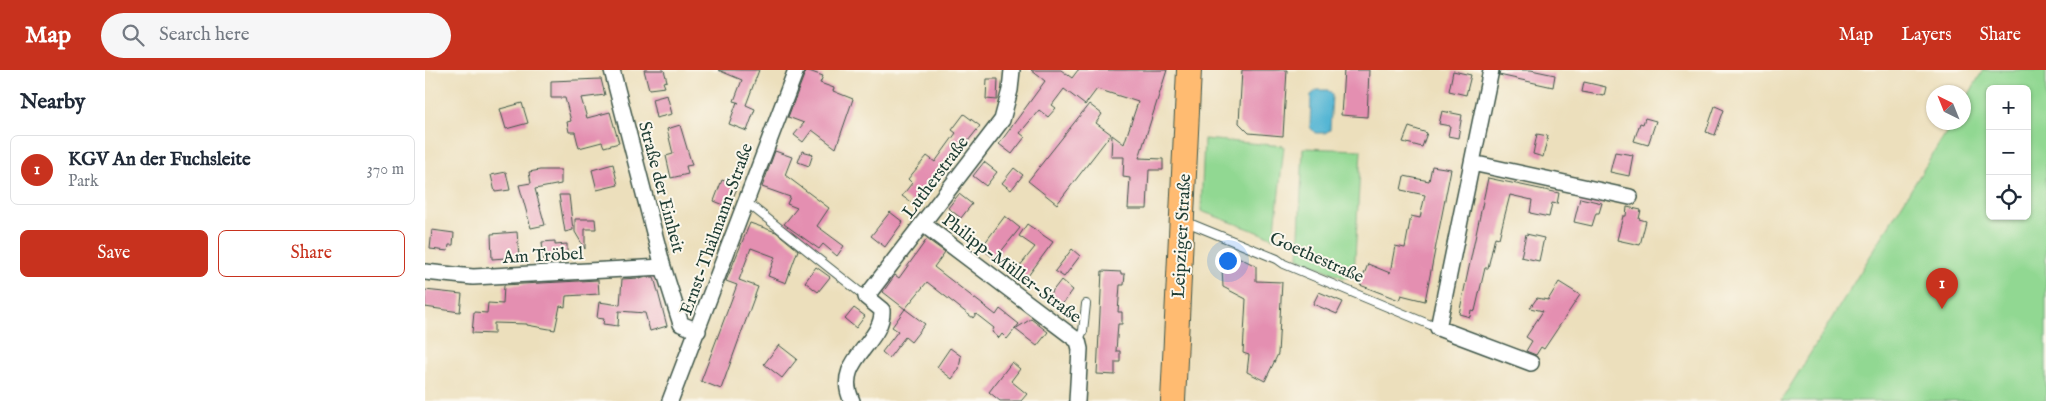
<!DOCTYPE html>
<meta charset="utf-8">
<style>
:root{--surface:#fff;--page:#f6f6f7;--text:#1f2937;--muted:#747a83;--line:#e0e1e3;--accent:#c8321e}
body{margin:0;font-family:"IM FELL English",serif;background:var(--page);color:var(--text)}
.controls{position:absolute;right:15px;top:15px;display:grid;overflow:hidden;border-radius:8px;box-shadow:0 1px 4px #0004}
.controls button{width:45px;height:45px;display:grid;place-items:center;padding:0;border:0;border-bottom:1px solid var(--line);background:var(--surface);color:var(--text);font:25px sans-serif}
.compass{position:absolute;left:1501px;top:15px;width:45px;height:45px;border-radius:50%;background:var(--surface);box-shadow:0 1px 4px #0004;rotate:317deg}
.you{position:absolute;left:802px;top:190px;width:18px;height:18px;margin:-12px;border:4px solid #fff;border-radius:50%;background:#1a73e8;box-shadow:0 0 0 8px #1a73e833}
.badge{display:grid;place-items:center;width:32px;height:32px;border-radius:50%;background:var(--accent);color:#fff;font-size:16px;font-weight:700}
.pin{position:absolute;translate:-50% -41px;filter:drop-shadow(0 1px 2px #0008)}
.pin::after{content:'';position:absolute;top:26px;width:18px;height:15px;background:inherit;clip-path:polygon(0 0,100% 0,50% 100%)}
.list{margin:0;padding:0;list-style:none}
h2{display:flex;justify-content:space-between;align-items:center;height:65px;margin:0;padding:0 20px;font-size:21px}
h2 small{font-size:16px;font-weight:400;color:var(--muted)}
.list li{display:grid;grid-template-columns:32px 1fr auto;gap:15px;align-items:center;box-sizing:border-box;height:70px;margin:0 10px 10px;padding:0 10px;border:1px solid var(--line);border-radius:8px}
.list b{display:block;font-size:19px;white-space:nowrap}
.list p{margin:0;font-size:16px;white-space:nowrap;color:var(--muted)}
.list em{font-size:16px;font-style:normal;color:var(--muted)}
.actions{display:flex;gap:10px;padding:15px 20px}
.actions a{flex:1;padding:11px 0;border:1px solid var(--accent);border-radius:8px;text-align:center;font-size:18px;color:var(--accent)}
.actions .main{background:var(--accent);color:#fff}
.icon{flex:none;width:28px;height:28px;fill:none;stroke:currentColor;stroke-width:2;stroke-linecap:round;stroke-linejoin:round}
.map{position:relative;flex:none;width:1621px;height:331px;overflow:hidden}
header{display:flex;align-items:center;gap:30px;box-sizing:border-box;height:70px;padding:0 25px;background:var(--accent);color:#fff}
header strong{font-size:24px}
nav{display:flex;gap:28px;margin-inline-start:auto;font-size:18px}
.search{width:350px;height:45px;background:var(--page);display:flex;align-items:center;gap:12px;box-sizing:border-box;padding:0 18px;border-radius:28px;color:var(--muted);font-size:19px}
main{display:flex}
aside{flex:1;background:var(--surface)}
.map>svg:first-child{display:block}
.green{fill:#91d892;stroke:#588a63;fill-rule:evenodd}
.water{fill:#55b6d4;stroke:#3a7a84}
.building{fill:#e48fb1}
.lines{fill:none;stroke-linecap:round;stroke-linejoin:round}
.lane-casing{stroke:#3e5548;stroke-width:10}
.street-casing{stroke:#3e5548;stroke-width:18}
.primary-casing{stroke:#3e5548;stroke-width:26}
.lane{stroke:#fff;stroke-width:8}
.street{stroke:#fff;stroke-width:15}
.primary{stroke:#ffbb71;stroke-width:24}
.labels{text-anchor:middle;stroke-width:4;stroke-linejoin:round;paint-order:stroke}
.street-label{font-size:18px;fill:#1f3d34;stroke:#fbf7ec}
</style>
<header>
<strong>Map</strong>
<div class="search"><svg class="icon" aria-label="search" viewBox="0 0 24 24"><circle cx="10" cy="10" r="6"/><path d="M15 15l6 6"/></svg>Search here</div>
<nav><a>Map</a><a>Layers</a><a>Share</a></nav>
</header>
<main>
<aside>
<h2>Nearby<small></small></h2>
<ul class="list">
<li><span class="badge">1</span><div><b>KGV An der Fuchsleite</b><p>Park</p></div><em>370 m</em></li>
</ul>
<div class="actions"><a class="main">Save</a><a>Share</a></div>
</aside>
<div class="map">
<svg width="1621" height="331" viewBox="0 0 1621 331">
<rect width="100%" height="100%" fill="#fbf7ec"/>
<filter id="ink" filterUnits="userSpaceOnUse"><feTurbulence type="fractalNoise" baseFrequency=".02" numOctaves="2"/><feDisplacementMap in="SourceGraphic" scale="10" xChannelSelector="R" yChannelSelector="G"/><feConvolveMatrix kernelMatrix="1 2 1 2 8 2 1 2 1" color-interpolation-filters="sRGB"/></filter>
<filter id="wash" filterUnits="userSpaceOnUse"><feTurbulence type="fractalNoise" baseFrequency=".0096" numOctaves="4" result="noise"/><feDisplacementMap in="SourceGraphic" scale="20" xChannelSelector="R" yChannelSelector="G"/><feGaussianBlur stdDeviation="1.12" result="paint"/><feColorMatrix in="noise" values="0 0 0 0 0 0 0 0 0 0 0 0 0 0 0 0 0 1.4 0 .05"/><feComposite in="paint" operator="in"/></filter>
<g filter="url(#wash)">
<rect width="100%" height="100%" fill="#ecdfbc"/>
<path class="green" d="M1558 0H1621V331H1356L1527 53 1538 52 1539 33ZM1565 19H1602V146H1565Z
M779 69 859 76 849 168 776 141Z
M878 78 936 80 929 206 919 208 873 188Z"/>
<path class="water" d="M892 20H903L907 25 905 60 900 63H890L885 57 886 25Z"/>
<g id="blocks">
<path class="building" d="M219 0H239L242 11 238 12 240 17 224 19Z
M293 0H334L321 35 330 39 322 61 304 54 312 32 314 33 309 31 317 10Z
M381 0 398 6 395 13 409 18 408 21 428 29 411 78 387 60 378 72 369 65 379 53 363 47Z
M606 0H636L647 8 653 0H742L714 88 738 89V100H724L722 139H703L705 108 698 107 699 87H686L687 65 699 74 713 32 672 19 660 35 639 19 627 35 631 38 623 47 614 40 595 63 600 67 587 84 574 74 620 11Z
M817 0H862L858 66 824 63 814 53Z
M919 0H944L942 47 916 45Z
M1075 0H1106L1130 5 1128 17 1074 5Z
M1028 1 1046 5 1041 25 1024 21Z
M176 9 180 25 156 28 162 48 185 42 194 73 179 77 177 72 154 78 150 62H144L142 52 146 51 140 28H126V11Z
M562 9H573L572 30 561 29Z
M1159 12 1181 17 1179 26 1157 22Z
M242 25 247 44 231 48 227 29Z
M97 33 103 53 81 59 75 39Z
M664 34 677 44 671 53 686 64 632 134 603 111Z
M1290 36 1299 40 1290 65 1281 62Z
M1017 41 1037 45 1033 68 1023 66 1025 56 1014 54Z
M539 44 555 56 491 136 477 126 487 113 483 109 502 86 510 92 531 63 527 60Z
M1220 48 1231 51 1223 75 1209 71 1215 53 1218 54Z
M255 55 267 95 261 96 263 104 246 108 241 86 248 84 242 59Z
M984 57 1002 63 997 77 978 72Z
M1112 64 1123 66 1118 87 1108 84Z
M350 81 367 87 360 105 404 138 392 156 419 176 412 186 398 174 394 179 359 154 372 138 362 134 365 127 337 117Z
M377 81 388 84 384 96 373 92Z
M1190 82 1208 85 1204 106 1185 102Z
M559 92 572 102 561 116 548 106Z
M188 94 193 115 172 120 167 100Z
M1007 96 1026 99 1000 231 976 225 974 230 935 215 943 194 965 203 970 176 980 178 986 146 995 148 1000 125 976 120 979 106 1004 111Z
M589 98 598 105 586 120 577 113Z
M115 100H136V114L110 119 120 155 106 158 94 115 106 113 104 102Z
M81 102 85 120 70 122 66 105Z
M1063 108 1134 123 1132 134 1127 133 1124 147 1105 143 1107 130 1085 125 1074 168 1070 167 1063 198H1060L1050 241 1046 240 1045 247 1034 244Z
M297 110 313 116 304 137 289 131Z
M534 124 547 134 536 148 523 138Z
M134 125H144L148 160 140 162Z
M1155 128 1177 133 1174 143H1171L1167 156 1149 152Z
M1202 137 1216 140 1214 149 1221 151 1215 175 1192 170 1198 146H1201Z
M465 142 478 152 460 177 446 166Z
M580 146 595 158 570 189 556 178Z
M150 149H170L171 159H160V179L150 162Z
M325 153 351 162 373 180 361 213 343 206 350 187 326 178 314 210 333 217 296 319 276 311 312 215 301 211Z
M602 154 628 172 600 210 590 202 610 177 594 166Z
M7 160 29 163 28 175H24L23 181 5 179Z
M92 162 94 187 67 189 66 164Z
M1101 164 1119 168 1114 191 1096 187Z
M502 169 520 182 509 197 571 245 575 239 594 254 582 269 577 264 574 268 567 262 569 258 551 244 548 248 502 212 480 239 458 222 470 205 474 208Z
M130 171V175L142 174V191L119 192 117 172Z
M647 179 655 186 639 207 630 201Z
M813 187 831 196V211L857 212 853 284 840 311 822 302 824 285 818 283 821 229 798 217 797 198Z
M391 197 405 207 393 222 380 212Z
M677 201 696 202V204H700L699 215H695L693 242H697V254H693L691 281H695V292H690V305L672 304Z
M222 207H229L242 256 225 261 220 243 194 241 193 256 178 254 179 249 172 248 174 232 195 235 197 209 214 208V209Z
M173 210 174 224 141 226 140 237 135 236 130 260 102 255V254L69 253V264L47 263 49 242 62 243 63 233 78 234 79 215Z
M636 210 648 220 635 237 623 227Z
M1134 212 1155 225 1119 279 1116 277 1111 285 1101 281 1107 271 1101 267 1118 241 1105 238 1112 228 1123 230Z
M0 220 37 224 35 242 0 237Z
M894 222 918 232 912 244 888 234Z
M429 238 440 246 431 258 420 249Z
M480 239 500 254 486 272 480 267 464 288 457 282 473 261 467 257Z
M606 249 623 262 612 276 590 259Z
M354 275 372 289 357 308 339 294Z
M525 278 536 286 534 299 527 309 512 297Z
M587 292 595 299 586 311 602 324 596 331H575L564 322Z"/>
</g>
</g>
<g filter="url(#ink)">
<use href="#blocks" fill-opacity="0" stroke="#3e5548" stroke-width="1"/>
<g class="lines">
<g class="lane-casing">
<path id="lane" d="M320 131 441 227
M759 151 852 189 859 194 1013 258
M653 271 658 261 661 234"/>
</g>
<g class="street-casing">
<path id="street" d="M187 0 238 197 256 254 273 261
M1066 0 1013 258 1106 293
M1047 93 1205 127
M498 154 653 271 655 279 652 331
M0 202 48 207 238 197
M245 331 371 0
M427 331C407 291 459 273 457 240L441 227 577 50 585 20 587 0"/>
</g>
<g class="primary-casing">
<path id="primary" d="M748 331 764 0"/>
</g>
<use href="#lane" class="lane"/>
<use href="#street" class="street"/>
<use href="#primary" class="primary"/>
</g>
</g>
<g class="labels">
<g class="street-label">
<text transform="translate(510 107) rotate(-53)" y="6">Lutherstraße</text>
<text transform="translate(237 117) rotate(75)" y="6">Straße der Einheit</text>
<text transform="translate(291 159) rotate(-70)" y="6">Ernst-Thälmann-Straße</text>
<text transform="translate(756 166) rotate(-87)" y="6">Leipziger Straße</text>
<text transform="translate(118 185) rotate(-3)" y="6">Am Tröbel</text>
<text transform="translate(892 187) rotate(24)" y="6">Goethestraße</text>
<text transform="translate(587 198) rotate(37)" y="6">Philipp-Müller-Straße</text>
</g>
</g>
</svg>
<div class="controls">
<button>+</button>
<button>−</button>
<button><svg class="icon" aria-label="locate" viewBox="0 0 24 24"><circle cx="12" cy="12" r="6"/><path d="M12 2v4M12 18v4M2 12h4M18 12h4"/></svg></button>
</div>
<svg class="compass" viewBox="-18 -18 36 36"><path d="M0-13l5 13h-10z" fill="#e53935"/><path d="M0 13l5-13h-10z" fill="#747a83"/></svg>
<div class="you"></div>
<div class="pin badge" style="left:1517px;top:239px">1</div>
</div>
</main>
